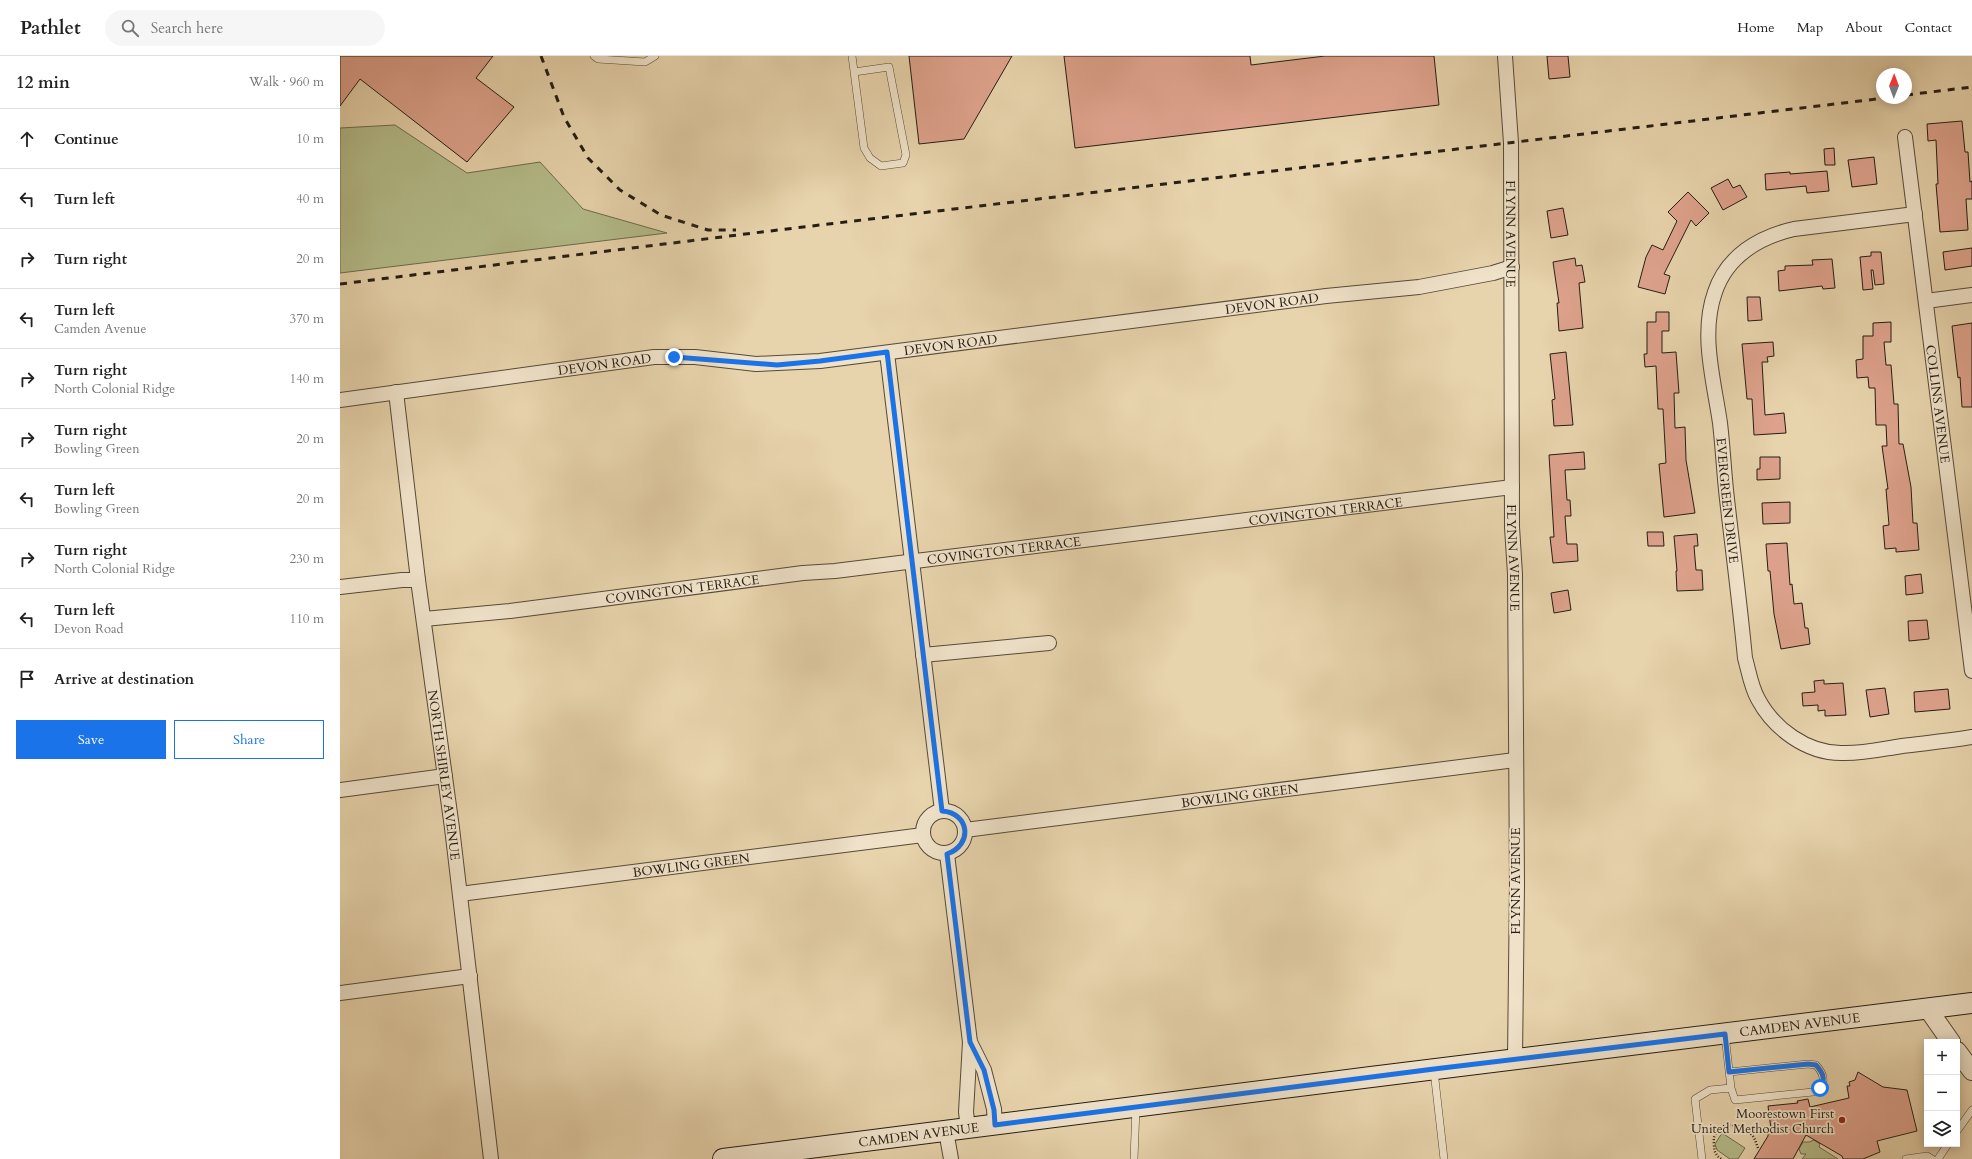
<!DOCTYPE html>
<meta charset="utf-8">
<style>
:root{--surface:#fff;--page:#f6f6f6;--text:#222;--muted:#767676;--line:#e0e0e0;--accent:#1a73e8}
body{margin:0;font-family:Cardo,serif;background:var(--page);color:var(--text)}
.controls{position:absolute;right:12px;bottom:12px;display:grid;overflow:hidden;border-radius:0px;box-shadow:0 2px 10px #0003}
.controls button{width:36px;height:36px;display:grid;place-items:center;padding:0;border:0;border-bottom:1px solid var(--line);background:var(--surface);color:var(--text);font:20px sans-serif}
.compass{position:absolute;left:1536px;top:12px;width:36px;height:36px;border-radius:50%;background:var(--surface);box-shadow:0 2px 10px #0003;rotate:1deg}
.stop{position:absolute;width:12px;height:12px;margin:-9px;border:3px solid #1a73e8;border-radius:50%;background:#fff}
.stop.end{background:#1a73e8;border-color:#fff;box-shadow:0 1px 4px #0008}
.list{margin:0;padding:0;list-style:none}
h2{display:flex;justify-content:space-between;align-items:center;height:52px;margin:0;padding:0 16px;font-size:17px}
h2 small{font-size:13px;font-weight:400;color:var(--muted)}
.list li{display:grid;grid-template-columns:26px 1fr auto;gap:12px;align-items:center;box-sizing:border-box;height:60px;padding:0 16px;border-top:1px solid var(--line)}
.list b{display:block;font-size:15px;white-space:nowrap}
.list p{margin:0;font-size:13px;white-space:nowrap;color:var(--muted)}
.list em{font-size:13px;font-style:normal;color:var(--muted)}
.actions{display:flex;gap:8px;padding:12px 16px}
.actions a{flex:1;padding:9px 0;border:1px solid var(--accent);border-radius:0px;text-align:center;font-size:14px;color:var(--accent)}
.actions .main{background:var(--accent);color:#fff}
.icon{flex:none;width:22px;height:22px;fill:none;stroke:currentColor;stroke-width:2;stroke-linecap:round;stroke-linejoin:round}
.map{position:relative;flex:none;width:1632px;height:1103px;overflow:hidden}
header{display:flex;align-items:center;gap:24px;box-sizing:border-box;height:56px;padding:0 20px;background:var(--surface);border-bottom:1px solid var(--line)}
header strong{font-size:19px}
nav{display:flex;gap:22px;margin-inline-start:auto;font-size:14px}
.search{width:280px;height:36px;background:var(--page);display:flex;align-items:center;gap:10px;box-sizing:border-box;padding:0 14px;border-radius:22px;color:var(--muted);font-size:15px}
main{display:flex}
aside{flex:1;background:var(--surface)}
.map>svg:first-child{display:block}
.green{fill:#b4bc8a;stroke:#6c6c4e}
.building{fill:#dea28c;stroke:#251d13}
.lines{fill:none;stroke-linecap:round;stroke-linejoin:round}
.service-casing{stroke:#564a39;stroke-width:8}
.minor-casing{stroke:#564a39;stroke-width:16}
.tertiary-casing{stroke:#564a39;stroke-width:20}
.secondary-casing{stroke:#251d13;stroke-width:22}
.path{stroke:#251d13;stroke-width:2.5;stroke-dasharray:1 2;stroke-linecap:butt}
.service{stroke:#efe2c9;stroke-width:7}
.minor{stroke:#efe2c9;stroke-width:14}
.tertiary{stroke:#efe2c9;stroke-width:18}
.secondary{stroke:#efe2c9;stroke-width:20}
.rail{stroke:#251d13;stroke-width:3;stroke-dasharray:7 7;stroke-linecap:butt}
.route{stroke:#1a73e8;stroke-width:5}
.poi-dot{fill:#8f2418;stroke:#efe2c9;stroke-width:1.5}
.labels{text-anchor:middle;stroke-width:3.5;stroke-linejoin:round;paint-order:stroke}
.street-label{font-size:13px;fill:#251d13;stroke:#efe2c9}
.poi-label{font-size:13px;fill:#251d13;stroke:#efe2c9;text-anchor:end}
</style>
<header>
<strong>Pathlet</strong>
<div class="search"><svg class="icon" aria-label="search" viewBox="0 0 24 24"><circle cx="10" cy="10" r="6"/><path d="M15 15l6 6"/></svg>Search here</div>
<nav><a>Home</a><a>Map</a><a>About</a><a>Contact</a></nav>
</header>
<main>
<aside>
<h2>12 min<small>Walk · 960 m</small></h2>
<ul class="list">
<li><svg class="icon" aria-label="ahead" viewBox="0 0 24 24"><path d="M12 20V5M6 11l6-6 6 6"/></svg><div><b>Continue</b></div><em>10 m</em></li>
<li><svg class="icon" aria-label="left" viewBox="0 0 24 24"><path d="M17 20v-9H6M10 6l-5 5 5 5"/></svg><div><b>Turn left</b></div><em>40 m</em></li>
<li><svg class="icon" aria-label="right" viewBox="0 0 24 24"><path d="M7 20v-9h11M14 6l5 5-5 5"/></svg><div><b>Turn right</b></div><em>20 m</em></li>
<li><svg class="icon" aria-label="left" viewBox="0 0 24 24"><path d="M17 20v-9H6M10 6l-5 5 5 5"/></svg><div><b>Turn left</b><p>Camden Avenue</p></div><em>370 m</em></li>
<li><svg class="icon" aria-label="right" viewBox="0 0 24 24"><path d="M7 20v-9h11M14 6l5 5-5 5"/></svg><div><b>Turn right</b><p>North Colonial Ridge</p></div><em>140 m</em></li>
<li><svg class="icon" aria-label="right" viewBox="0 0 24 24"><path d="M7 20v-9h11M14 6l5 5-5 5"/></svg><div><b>Turn right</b><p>Bowling Green</p></div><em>20 m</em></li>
<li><svg class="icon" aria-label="left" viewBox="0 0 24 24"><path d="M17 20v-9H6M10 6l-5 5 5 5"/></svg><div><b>Turn left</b><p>Bowling Green</p></div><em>20 m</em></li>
<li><svg class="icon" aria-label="right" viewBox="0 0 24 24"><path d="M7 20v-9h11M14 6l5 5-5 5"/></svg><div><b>Turn right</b><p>North Colonial Ridge</p></div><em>230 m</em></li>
<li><svg class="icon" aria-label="left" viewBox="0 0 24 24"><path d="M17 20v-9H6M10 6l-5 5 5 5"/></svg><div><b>Turn left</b><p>Devon Road</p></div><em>110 m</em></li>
<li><svg class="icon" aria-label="arrive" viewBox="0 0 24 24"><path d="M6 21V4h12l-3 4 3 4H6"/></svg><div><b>Arrive at destination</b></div></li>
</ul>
<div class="actions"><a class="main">Save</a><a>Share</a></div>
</aside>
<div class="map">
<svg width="1632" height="1103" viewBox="0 0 1632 1103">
<rect width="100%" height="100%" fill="#e7d3ac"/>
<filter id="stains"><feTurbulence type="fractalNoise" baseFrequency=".005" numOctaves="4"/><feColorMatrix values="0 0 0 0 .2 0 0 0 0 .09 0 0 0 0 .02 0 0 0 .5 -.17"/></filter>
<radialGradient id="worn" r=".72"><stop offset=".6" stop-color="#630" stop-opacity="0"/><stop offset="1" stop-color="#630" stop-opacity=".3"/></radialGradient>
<path class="green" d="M55 69 127 117 200 106 243 153 327 177 0 217V72Z
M1382 1077 1405 1092 1398 1103H1390L1377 1094 1375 1088Z
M1474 1084 1480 1088 1479 1091 1498 1103H1462L1466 1098H1461L1459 1093 1463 1086H1469Z"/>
<path class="building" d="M0 0H153L136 22 174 51 127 106 20 23 0 50Z
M569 0H672L624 83 579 88Z
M724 0H910L911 9 985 0H1094L1099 49 735 92Z
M1207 0H1228L1230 21 1209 23Z
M1622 65 1625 96H1628L1630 126 1632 125V143H1626L1628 174 1600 176 1596 128H1598L1596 84 1588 85 1587 68Z
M1494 92 1495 109H1485L1484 93Z
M1534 101 1537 128 1512 131 1508 104Z
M1487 115 1489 135 1467 137 1466 130 1426 134 1425 118 1450 116V118Z
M1388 123 1393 132 1400 129 1407 141 1383 154 1371 132Z
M1348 136 1369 157 1356 170 1351 164 1324 218 1330 220 1325 238 1298 231 1306 201 1312 189 1323 194 1337 165 1328 156Z
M1223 152 1228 179 1211 182 1207 155Z
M1632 192V210L1605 214 1603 196Z
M1531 196H1541L1544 228 1535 229 1533 214H1531L1533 233 1523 234 1520 201 1531 200Z
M1235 202 1236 210 1242 209 1245 226 1239 227 1243 272 1219 275 1217 247H1219L1213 206Z
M1492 203 1495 232 1483 233 1482 230 1439 235 1438 215 1445 214V210L1473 209 1472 204Z
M1407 241H1420L1422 264 1408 265Z
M1316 256H1329V275H1322V297L1336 296 1339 337H1334L1335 372 1345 371 1346 404 1355 457 1324 461 1319 408 1326 407 1323 353H1318L1316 310 1305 311 1304 298H1307V266H1316Z
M1551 266V286H1544L1546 309H1551L1554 348H1558L1559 388H1563L1571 431 1573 467H1577L1579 494 1556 496V492L1545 493 1543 470 1549 469 1546 433H1548L1542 390H1547L1546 369H1536L1535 332H1529L1528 321 1517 322 1516 304 1523 303V280H1533V267Z
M1632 267V351H1622L1620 321 1618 322 1612 270Z
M1433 286 1434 300 1427 301 1428 306H1422L1425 359 1444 357 1446 377 1414 379 1412 343H1407L1402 288Z
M1226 296 1233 369 1214 370 1212 344 1215 343 1210 298Z
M1244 396 1245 413 1225 414 1227 444H1230L1231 460H1225L1227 488H1237L1238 505 1213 507 1210 481H1214L1209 399Z
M1420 401H1440V423L1417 424V413H1420Z
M1450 446V467L1423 468 1422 447Z
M1307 476H1323L1324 490H1308Z
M1357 478 1358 490H1354L1356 514H1362L1363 534 1337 535 1336 515H1337L1334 480Z
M1447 487 1450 529 1452 528 1454 548 1462 547 1465 572H1468L1470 588 1441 593 1434 558 1430 515H1428L1426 488Z
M1581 518 1583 537 1566 539 1565 520Z
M1228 534 1231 554 1214 557 1211 537Z
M1587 564 1589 583 1569 585 1568 565Z
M1484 624V628L1503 627 1506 659 1485 660V654L1478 655V649L1463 650 1462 637 1475 636 1474 625Z
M1545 632 1549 658 1530 661 1526 634Z
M1608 633 1610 653 1575 656 1574 636Z
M1518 1016 1543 1031 1567 1034 1577 1075 1537 1085 1540 1096 1523 1103H1503L1502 1100 1466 1079 1453 1103H1414L1428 1080V1073H1431L1428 1050 1458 1047 1457 1045 1468 1043 1470 1051 1509 1042 1507 1030H1510L1509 1026 1515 1024Z"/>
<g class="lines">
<g class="service-casing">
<path id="service" d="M254 0 258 3 305 6 315 0
M512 0 524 92 530 102 541 110 563 107 566 99 549 11 514 16
M1094 1015 1104 1103
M1389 1016 1468 1008 1476 1009C1486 1020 1486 1030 1473 1036L1395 1044 1391 1032
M1617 1075 1632 1054
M794 1103 796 1052
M1362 1103 1355 1043 1370 1034 1391 1032 1385 979
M1566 1103 1587 1100 1592 1103
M1598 1103 1608 1088"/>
</g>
<g class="minor-casing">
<g id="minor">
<path id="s1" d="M1165 0 1171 87 1172 471 1175 518 1177 828 1175 1003"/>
<path id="s2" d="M1565 81 1632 615"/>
<path id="s3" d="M1575 158 1454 173C1419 181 1387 200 1375 236 1360 278 1374 325 1380 367 1383 392 1384 418 1387 443 1393 496 1400 549 1405 602 1409 616 1411 631 1418 643 1434 673 1467 697 1501 697 1522 698 1542 693 1562 690 1586 687 1609 685 1632 681"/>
<path d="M1586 245 1632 239"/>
<path d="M547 297 602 755"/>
<path id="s4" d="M56 336 78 524 112 772 151 1103"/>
<path id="s5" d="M0 344 314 301H355L416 308 480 305 986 240 1079 231 1153 217 1172 211"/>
<path d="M0 531 62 524H78"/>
<path id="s6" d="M84 563 170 555 463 517 495 515C721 486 947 461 1172 431"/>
<path d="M583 599 709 587"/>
<path d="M0 734 105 720"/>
<circle cx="604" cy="776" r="21"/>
<path id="s7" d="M625 774 1175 704"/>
<path d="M607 798 630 986 644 1014 654 1053 655 1069"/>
<path id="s8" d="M120 838 583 779"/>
<path d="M0 937 130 920"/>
<path d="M628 1072 626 1056 630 986"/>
<path d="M606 1075 611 1103"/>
</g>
</g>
<g class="tertiary-casing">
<path id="tertiary" d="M1588 953 1611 986
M1617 995 1632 1015"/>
</g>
<g class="secondary-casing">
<g id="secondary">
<path id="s9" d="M383 1103 1031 1021 1632 947"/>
</g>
</g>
<path class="path" d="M1381 1103C1376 1099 1374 1096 1374 1089 1371 1065 1399 1064 1411 1078 1415 1082 1416 1087 1418 1092"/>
<use href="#service" class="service"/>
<use href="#minor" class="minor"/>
<use href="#tertiary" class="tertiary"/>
<use href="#secondary" class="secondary"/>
<path class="rail" d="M201 0 224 61 248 102 280 134 321 159 368 174H396
M1566 39 1632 31
M0 228 430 175 1545 42"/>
</g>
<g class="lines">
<path class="route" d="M334 301 437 309 480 305 547 296 602 755C630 757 633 789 607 798L630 986 644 1014 654 1054 655 1069 1094 1013 1385 978 1389 1016 1468 1008 1476 1009C1483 1017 1486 1023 1480 1032"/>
</g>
<circle class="poi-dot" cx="1502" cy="1064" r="4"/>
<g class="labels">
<g class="street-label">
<text dy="5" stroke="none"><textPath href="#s1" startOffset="178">FLYNN AVENUE</textPath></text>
<text dy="5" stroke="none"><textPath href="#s5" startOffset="939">DEVON ROAD</textPath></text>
<text dy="5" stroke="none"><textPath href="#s5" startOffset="615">DEVON ROAD</textPath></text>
<text dy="5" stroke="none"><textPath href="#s5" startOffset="267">DEVON ROAD</textPath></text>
<text dy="5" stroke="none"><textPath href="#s2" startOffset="269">COLLINS AVENUE</textPath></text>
<text dy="5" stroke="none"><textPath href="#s3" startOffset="438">EVERGREEN DRIVE</textPath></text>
<text dy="5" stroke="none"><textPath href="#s6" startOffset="908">COVINGTON TERRACE</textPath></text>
<text dy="5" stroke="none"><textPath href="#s6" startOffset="584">COVINGTON TERRACE</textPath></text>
<text dy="5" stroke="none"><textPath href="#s1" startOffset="502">FLYNN AVENUE</textPath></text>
<text dy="5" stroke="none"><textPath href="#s6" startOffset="260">COVINGTON TERRACE</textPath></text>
<text dy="5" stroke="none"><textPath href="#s4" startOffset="386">NORTH SHIRLEY AVENUE</textPath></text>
<text dy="5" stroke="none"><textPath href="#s7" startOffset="277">BOWLING GREEN</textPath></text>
<text dy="5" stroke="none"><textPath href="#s8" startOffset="233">BOWLING GREEN</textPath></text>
<text transform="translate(1175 825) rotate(-90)" y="5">FLYNN AVENUE</text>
<text dy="5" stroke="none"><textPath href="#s9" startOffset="1085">CAMDEN AVENUE</textPath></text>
<text dy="5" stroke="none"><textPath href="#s9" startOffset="197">CAMDEN AVENUE</textPath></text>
</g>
<g class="poi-label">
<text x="1494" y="1062">Moorestown First<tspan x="1494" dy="15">United Methodist Church</tspan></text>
</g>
</g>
<rect width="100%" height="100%" filter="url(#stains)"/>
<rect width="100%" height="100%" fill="url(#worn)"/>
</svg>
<div class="controls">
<button>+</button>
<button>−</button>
<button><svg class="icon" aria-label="layers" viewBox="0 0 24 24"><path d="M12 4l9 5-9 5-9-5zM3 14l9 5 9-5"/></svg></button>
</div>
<svg class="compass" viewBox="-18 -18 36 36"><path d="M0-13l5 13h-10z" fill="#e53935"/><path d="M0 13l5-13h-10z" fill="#767676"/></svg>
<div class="stop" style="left:1480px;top:1032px"></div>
<div class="stop end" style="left:334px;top:301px"></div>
</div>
</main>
